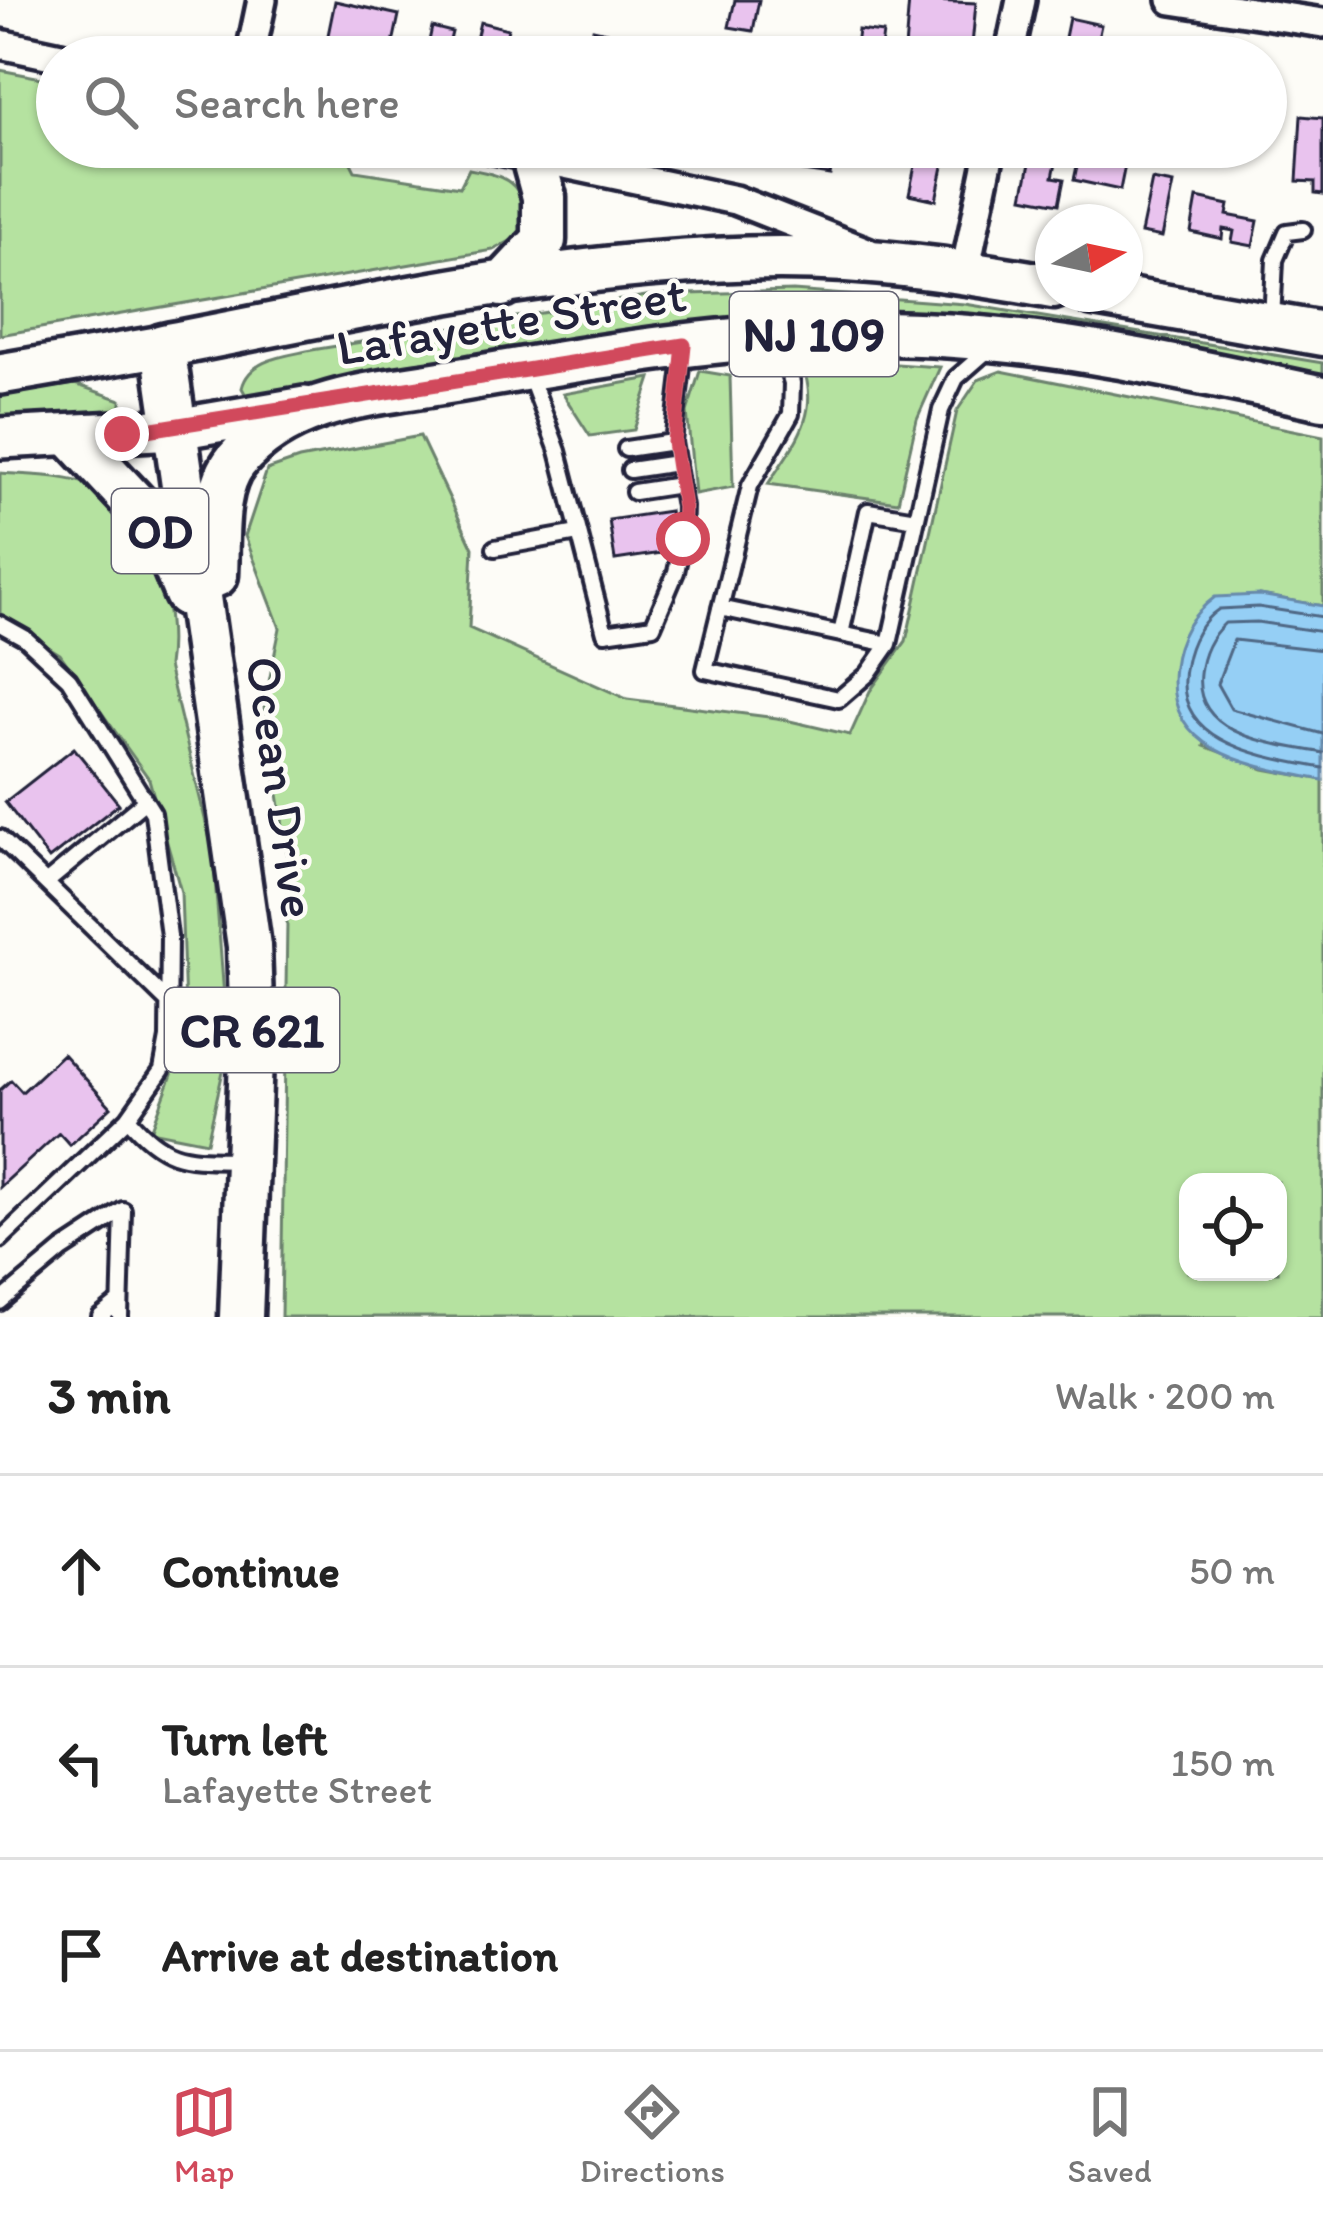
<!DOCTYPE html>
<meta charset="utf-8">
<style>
:root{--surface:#fff;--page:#f6f6f6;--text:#222;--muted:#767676;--line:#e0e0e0;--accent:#d1495b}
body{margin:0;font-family:Itim,sans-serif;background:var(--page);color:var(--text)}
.controls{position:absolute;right:36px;bottom:36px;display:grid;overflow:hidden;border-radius:24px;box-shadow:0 3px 9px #0004}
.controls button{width:108px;height:108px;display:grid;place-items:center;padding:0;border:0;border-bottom:3px solid var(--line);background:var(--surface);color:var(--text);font:60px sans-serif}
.compass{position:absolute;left:1035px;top:204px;width:108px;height:108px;border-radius:50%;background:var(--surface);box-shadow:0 3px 9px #0004;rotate:81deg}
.stop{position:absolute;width:36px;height:36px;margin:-27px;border:9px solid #d1495b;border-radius:50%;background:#fff}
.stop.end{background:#d1495b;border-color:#fff;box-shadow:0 3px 12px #0008}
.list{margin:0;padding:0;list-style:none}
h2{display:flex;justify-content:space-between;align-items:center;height:156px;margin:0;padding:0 48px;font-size:51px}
h2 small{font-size:39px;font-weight:400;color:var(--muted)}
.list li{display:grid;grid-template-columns:78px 1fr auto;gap:36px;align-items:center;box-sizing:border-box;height:192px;padding:0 48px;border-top:3px solid var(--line)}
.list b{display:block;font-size:45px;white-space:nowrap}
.list p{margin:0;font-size:39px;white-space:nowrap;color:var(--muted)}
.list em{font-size:39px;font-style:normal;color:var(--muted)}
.icon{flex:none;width:66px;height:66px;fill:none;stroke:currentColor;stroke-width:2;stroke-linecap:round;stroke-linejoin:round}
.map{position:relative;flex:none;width:1323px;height:1317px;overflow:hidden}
.search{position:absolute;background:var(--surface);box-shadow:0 3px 9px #0004;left:36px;right:36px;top:36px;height:132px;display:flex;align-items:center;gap:30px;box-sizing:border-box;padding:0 42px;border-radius:66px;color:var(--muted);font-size:45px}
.sheet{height:732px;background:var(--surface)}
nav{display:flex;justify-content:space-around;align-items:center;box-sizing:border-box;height:168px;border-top:3px solid var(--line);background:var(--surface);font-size:33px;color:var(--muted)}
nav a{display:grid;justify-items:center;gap:6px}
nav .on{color:var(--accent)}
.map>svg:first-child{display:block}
.green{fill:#b5e2a0;stroke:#6c826e;stroke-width:3;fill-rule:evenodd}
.water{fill:#95cff5;stroke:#678aab;stroke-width:3}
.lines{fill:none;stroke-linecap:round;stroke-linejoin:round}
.shore{stroke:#506785;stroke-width:3}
.building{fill:#e9c3ee;stroke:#22223b;stroke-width:3}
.lane-casing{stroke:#22223b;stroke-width:22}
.street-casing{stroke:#22223b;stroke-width:36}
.secondary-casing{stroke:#22223b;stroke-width:48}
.primary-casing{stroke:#22223b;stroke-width:51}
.lane{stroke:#fdfcf7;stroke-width:14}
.street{stroke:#fdfcf7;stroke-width:27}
.secondary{stroke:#fdfcf7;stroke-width:39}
.primary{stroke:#fdfcf7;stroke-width:42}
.route{stroke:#d1495b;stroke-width:15}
.labels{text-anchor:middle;stroke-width:9;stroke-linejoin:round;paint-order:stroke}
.shield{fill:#fdfcf7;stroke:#646373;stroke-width:3}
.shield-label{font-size:48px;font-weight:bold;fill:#22223b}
.street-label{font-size:51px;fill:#22223b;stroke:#fdfcf7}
</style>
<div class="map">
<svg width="1323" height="1317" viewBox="0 0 1323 1317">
<rect width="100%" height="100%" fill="#fdfcf7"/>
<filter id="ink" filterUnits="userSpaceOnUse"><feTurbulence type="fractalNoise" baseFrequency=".00833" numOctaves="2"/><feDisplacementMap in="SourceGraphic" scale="24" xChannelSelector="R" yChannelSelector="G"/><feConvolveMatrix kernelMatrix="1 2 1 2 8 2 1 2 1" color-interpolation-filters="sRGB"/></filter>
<g filter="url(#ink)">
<path class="green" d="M0 70 57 81V147H343L355 171 460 187 469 169C514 177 525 186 526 233L493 250 0 335Z
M793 291 965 304 1323 363V379L805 315C618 320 431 365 248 399L242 388C249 358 286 356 312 350L652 295Z
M868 362 940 367 917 419 898 502 768 484C794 444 822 414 802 365Z
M700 371 730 376 733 487 695 494 687 412Z
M1001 371 1323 436V606L1260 595 1204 746 1264 769 1323 780V1317H281L288 857 264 706 280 628 245 536 267 470 299 459 420 436 473 548 469 628 627 699 777 718 850 735 870 691 906 641 957 411 978 380ZM1188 1182H1278V1272H1188Z
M651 378 634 430 590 436 563 394Z
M75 384 121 400V409L113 415 0 420V395Z
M0 473C28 475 66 475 93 486 153 513 177 607 168 666L213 852 228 1049 207 1142 151 1131 186 1037 181 892 149 779 60 654 0 617Z"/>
<path class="water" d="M1260 595 1323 606V780C1258 767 1162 755 1174 667 1177 638 1192 614 1215 597Z"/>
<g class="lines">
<path class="shore" d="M1323 617 1258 607 1219 609C1201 621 1190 642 1186 664 1168 745 1266 757 1323 768
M1323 632 1257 622 1225 623C1211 636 1202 654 1200 674 1193 738 1278 744 1323 753
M1323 650 1234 640 1217 684 1231 709 1323 734"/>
</g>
<path class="building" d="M735 0H759L753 31 729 27Z
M909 0 976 3 971 56 905 49Z
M335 1 399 15 391 53 327 40Z
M1069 18 1101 25 1094 57H1061Z
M480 22 508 29 501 57H472Z
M432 27 452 32 446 57H415L418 44 428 46Z
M593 29 673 47 671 57H586Z
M858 30 883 33 880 56 855 53Z
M1301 116 1323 118V194L1315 193V182L1297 181Z
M793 147H823L821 161 832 163 830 175 790 169Z
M919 147H947L936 200 909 194Z
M1081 147 1127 155 1120 190 1074 180Z
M1033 149 1058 153 1053 177 1064 179 1059 204 1023 197Z
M1152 180 1173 184 1162 237 1141 233Z
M1197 198 1229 205 1227 215 1258 221 1253 246 1232 242 1234 231 1223 229 1222 239 1191 232Z
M669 511 675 551 615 560 609 520Z
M74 748 119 804 49 859 5 802Z
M63 1054 111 1107 70 1145 59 1133 0 1187V1090L11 1080 22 1092Z"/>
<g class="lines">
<g class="lane-casing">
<path id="lane" d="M1272 320 1275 260 1287 232 1303 230
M779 341 792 383 791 414 750 486 705 670 839 699 868 674 889 644 941 410 956 378 988 350
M529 373 558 451 605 633 653 626 676 572 683 539 684 507 673 442 684 350
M626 449 673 442
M630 470 677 463
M634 492 680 485
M495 548 578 533
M720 608 841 634
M0 624 25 638 69 679 153 813 169 936 168 1038 162 1070 128 1118C166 1163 186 1159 242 1160
M889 644 841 634 868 511 916 519
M0 838 168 1002
M47 882 145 801
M0 1240 128 1118
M0 1302 62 1250 123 1210 120 1317
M100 1317 120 1301"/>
</g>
<g class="street-casing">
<path id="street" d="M1172 0 1323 23
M0 44 61 57
M250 57 262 0
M1009 57 1021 0
M485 147 735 200 867 252
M965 272 991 147"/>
</g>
<g class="secondary-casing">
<path id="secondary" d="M0 374 163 346
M0 438 176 429 305 407"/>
</g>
<g class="primary-casing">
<path id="primary" d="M502 285 544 240V197L533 157
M1094 294 1323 334
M73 437 159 529 186 594
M216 575C218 540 213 489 236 461 292 395 381 394 460 380 597 356 735 333 875 333 1027 333 1175 366 1323 398
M241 1317 252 1033 249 946 163 346C365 307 573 259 780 258 872 258 962 271 1053 287"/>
</g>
<use href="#lane" class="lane"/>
<use href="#street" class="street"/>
<use href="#secondary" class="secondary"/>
<use href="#primary" class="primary"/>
</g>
</g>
<g class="lines" filter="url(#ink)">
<path class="route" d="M122 434 684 345 674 442 684 507 683 539"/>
</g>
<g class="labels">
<g class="shield">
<rect x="730" y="292" width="168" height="84" rx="9"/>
<rect x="112" y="489" width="96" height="84" rx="9"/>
<rect x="165" y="988" width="174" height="84" rx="9"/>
</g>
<g class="shield-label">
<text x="814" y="351">NJ 109</text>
<text x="160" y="548">OD</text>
<text x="252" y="1047">CR 621</text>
</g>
<g class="street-label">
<text transform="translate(511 320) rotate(-9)" y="18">Lafayette Street</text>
<text transform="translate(282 787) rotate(82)" y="18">Ocean Drive</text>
</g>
</g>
</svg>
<div class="controls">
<button><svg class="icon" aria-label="locate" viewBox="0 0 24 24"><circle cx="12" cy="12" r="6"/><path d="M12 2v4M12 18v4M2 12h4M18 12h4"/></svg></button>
</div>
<svg class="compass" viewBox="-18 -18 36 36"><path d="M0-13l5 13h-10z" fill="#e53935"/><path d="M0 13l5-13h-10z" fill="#767676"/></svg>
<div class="stop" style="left:683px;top:539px"></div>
<div class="stop end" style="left:122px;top:434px"></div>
<div class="search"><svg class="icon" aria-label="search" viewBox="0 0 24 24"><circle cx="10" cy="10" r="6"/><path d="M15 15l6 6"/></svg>Search here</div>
</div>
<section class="sheet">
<h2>3 min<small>Walk · 200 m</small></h2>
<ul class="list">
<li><svg class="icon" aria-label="ahead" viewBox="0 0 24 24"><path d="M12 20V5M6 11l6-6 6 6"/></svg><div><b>Continue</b></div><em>50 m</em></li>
<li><svg class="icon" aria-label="left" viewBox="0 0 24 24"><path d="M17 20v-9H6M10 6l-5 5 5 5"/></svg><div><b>Turn left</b><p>Lafayette Street</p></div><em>150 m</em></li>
<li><svg class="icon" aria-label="arrive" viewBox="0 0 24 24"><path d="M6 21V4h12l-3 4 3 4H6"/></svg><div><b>Arrive at destination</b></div></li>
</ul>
</section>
<nav>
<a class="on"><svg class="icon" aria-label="map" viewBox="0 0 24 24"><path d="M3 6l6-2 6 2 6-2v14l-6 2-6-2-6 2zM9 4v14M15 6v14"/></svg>Map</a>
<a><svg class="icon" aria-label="directions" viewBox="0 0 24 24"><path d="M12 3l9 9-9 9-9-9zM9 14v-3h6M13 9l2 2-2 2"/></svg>Directions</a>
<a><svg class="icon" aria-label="saved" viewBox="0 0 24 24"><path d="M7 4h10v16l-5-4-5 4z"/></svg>Saved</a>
</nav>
